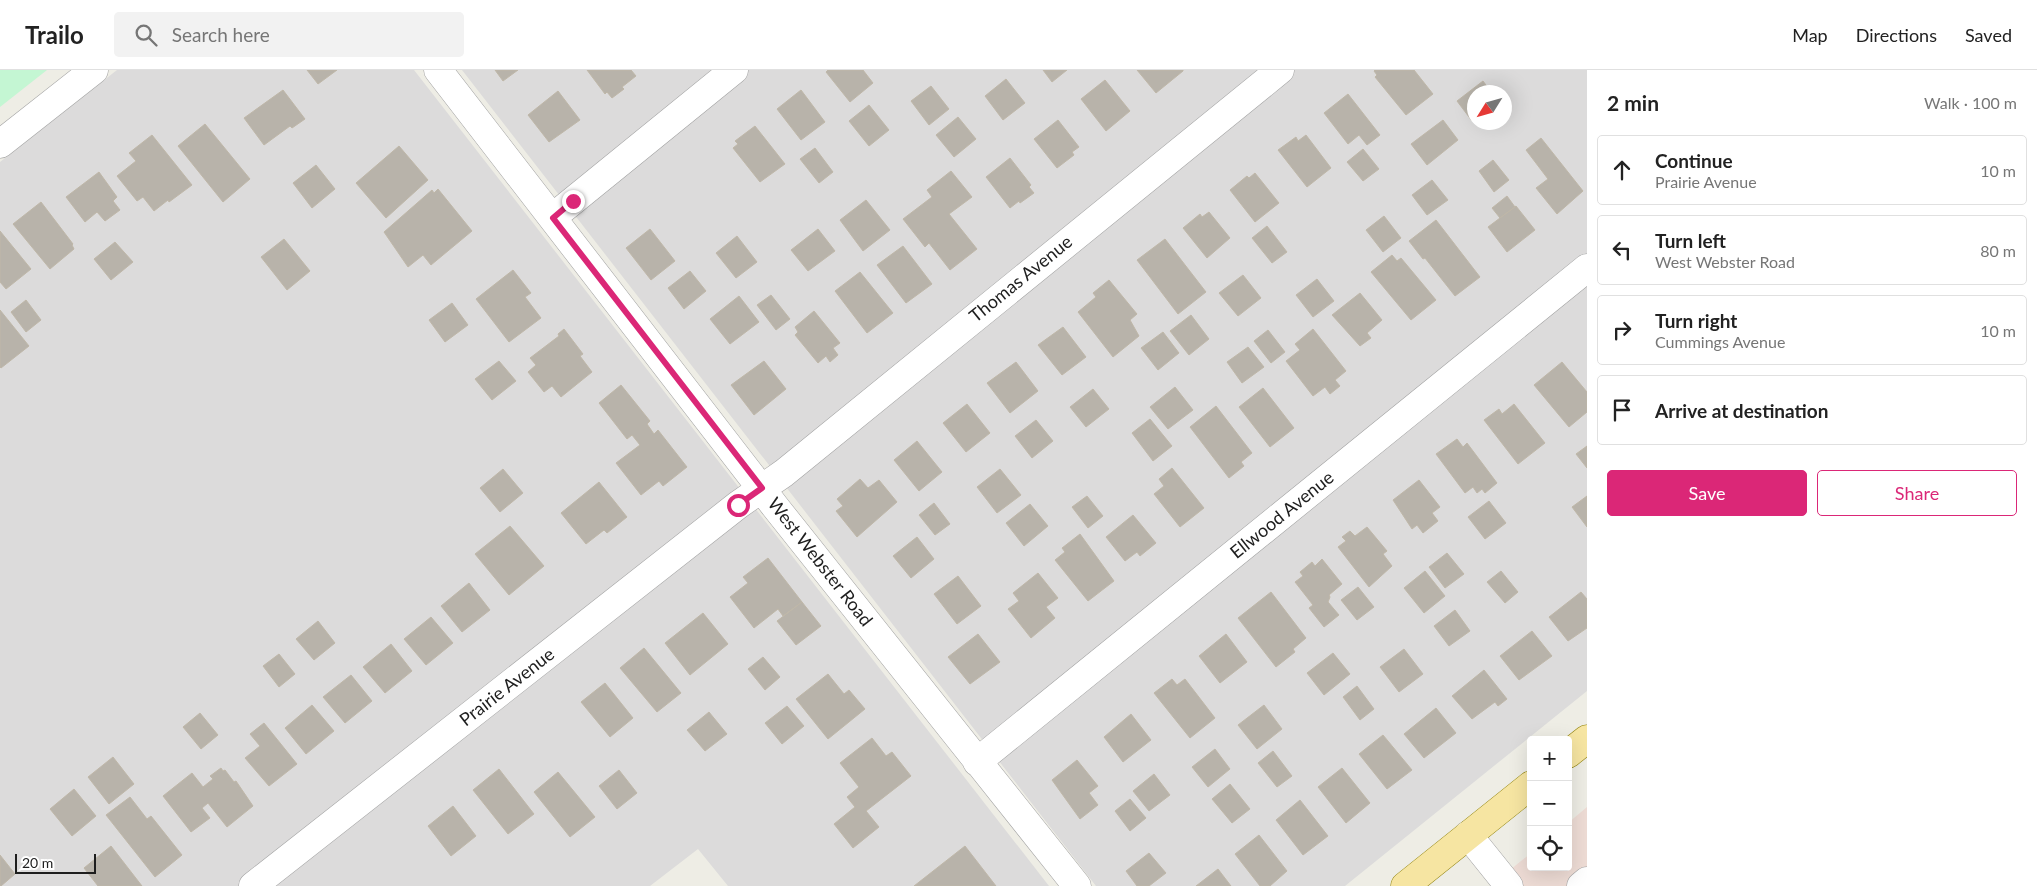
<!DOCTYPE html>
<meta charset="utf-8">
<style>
:root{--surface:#fff;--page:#f2f2f2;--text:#222;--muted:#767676;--line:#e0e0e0;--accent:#db2777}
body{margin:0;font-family:Lato,sans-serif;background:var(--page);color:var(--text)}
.controls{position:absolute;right:15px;bottom:15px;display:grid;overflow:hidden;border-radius:5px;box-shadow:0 5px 20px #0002}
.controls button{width:45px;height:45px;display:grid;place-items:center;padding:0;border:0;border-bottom:1px solid var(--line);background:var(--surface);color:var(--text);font:25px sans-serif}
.compass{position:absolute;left:1467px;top:15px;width:45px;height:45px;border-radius:50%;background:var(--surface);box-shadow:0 5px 20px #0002;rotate:233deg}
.scale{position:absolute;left:15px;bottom:12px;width:81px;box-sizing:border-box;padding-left:5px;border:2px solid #1e1e1e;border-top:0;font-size:14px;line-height:18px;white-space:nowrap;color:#1e1e1e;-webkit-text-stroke:4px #fff;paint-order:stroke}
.stop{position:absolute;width:15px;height:15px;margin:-11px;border:4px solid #db2777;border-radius:50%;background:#fff}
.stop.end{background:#db2777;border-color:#fff;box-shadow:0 1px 5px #0008}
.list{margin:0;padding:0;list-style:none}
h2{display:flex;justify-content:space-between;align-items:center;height:65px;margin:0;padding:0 20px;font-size:21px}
h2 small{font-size:16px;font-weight:400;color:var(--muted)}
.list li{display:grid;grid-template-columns:32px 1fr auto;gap:15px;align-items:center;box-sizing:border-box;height:70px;margin:0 10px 10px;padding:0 10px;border:1px solid var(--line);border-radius:5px}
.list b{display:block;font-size:19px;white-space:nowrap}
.list p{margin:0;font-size:16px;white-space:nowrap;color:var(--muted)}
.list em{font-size:16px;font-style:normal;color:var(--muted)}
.actions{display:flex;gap:10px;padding:15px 20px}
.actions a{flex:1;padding:11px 0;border:1px solid var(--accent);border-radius:5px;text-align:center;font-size:18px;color:var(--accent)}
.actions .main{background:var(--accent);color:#fff}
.icon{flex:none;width:28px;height:28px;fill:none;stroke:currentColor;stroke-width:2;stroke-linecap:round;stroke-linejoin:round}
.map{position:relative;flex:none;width:1587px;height:816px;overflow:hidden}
header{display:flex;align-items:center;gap:30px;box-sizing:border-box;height:70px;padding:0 25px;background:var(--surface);border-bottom:1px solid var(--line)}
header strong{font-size:24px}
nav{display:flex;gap:28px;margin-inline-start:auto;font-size:18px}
.search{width:350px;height:45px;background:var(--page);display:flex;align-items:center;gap:12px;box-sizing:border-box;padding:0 18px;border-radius:5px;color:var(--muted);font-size:19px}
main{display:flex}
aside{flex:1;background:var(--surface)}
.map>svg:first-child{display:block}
.residential{fill:#dcdbdb;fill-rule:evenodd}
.commercial{fill:#eedcd5}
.park{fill:#c4f6d3}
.building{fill:#b8b3aa;stroke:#bfb7a8}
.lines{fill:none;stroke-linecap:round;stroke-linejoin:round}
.minor-casing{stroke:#a2a2a2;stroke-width:29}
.major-casing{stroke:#8e800a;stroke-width:29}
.minor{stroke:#fff;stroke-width:28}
.major{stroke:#f6e5a2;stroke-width:28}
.route{stroke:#db2777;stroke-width:6}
.labels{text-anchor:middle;stroke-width:4;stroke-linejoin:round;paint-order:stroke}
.street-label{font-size:18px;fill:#1e1e1e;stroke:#fff}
</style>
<header>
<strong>Trailo</strong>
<div class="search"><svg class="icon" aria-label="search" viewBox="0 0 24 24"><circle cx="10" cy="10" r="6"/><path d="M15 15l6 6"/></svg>Search here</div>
<nav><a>Map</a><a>Directions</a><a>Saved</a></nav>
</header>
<main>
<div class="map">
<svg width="1587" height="816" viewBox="0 0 1587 816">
<rect width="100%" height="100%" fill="#eeede5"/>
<path class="residential" d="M117 0H414L1049 816H728L698 779 650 816H0V92Z
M462 0H1587V621L1345 816H1096ZM1474 22H1504V52H1474Z"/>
<path class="commercial" d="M1587 737V816H1490L1531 783V797H1568V753Z"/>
<path class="park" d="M0 0H47L0 37Z"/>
<path class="building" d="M307 0H337L318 14Z
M495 0H518L503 11Z
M587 0H631L636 6 622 17 624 19 612 28 607 22 605 24Z
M828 0H863L873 13 850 32 826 2Z
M1043 0H1067L1052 12Z
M1137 0H1183V1L1156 23Z
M1375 0H1414L1433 24 1406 45 1375 7 1377 5 1374 1Z
M1006 9 1025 33 1003 50 985 26Z
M1105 10 1130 41 1106 61 1081 29Z
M1483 11 1491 22H1474V49L1472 51 1457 31Z
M931 16 949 39 929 55 911 31Z
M283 20 305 49 292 58 290 56 264 75 244 48Z
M801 20 825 52 801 70 777 39Z
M558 21 580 50 549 72 528 45Z
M1348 24 1380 65 1367 75 1359 65 1348 74 1324 43Z
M869 35 889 60 869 76 849 51Z
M958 47 976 69 954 87 936 65Z
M1058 50 1079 77 1072 82 1074 85 1057 98 1034 69Z
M1443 50 1458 70 1427 95 1411 74Z
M205 54 250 109 223 132 178 76Z
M755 56 785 94 760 112 733 78 738 74 735 71Z
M152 65 192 115 169 132 168 130 154 141 143 127 137 131 117 106 136 91 129 83Z
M1306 65 1331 98 1307 117 1278 80 1296 67 1298 71Z
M1541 68 1583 121 1557 144 1536 118 1548 109 1526 80Z
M399 76 428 110 386 148 356 113Z
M815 78 833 102 819 113 800 89Z
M1363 79 1379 99 1363 111 1347 92Z
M1010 88 1031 115 1029 117 1034 123 1020 133 1019 131 1010 138 986 107Z
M1493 90 1509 110 1494 122 1479 101Z
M316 95 335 119 312 138 293 113Z
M951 101 972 127 949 144 977 179 950 200 929 173 925 177 903 149 932 127 927 120Z
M99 102 117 127 113 131 120 140 105 151 97 142 85 152 66 127Z
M1255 103 1279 133 1255 152 1230 120 1247 106 1249 108Z
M1432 110 1448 130 1427 145 1412 125Z
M438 119 472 161 431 195 423 185 408 197 384 162 432 120 434 123Z
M1507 126 1515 137 1500 148 1492 138Z
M866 130 890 160 863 181 840 150Z
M41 132 73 174 72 175 74 179 50 199 13 154Z
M1516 136 1535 160 1507 182 1488 157Z
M1209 142 1230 168 1207 188 1183 158 1200 144 1202 147Z
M1384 146 1401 168 1383 182 1366 160Z
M1436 150 1480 207 1455 226 1425 188 1423 189 1409 171Z
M1267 156 1287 182 1272 193 1252 168Z
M650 159 675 191 651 210 626 178Z
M818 159 835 181 808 201 791 180Z
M0 161 31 199 6 219 0 212Z
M737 166 757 192 736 208 716 183Z
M284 169 310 201 287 220 261 187Z
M1165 169 1206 222 1178 244 1137 190Z
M115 172 133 192 111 210 94 189Z
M903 176 932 214 906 233 877 195Z
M1392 185 1397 191 1401 188 1436 230 1411 250 1371 202Z
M513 200 531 223 525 227 541 248 509 272 476 229Z
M690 201 706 221 684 239 668 218Z
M860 202 893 243 867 263 835 221Z
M1243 205 1261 228 1238 246 1219 223Z
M1317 209 1334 231 1313 247 1296 225Z
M1109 210 1137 244 1130 250 1139 266 1113 287 1078 242 1096 227 1093 223Z
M1360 223 1382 250 1367 263 1371 268 1360 276 1332 245Z
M771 225 790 249 776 260 757 235Z
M739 226 759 252 730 274 710 249Z
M26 230 41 250 26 262 11 242Z
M452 233 468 255 445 272 429 250Z
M0 240 29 276 1 298 0 297Z
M814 241 840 273 833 278 838 285 830 292 826 286 818 293 795 265 798 262 795 257Z
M1191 245 1209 269 1189 285 1170 261Z
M1063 257 1086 287 1062 305 1038 275Z
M564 259 583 284 580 286 592 302 561 327 552 316 544 322 528 302 536 295 530 288 559 266 558 264Z
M1313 259 1346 301 1335 310 1340 316 1330 324 1325 317 1313 326 1286 291 1300 280 1295 274Z
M1268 260 1285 282 1271 293 1254 271Z
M1163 262 1179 283 1158 300 1141 278Z
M1248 277 1264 297 1242 313 1227 292Z
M499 291 516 311 492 330 475 309Z
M764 291 786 319 754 345 731 315Z
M1016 292 1038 321 1010 343 987 313Z
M1562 292 1587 322V342L1569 357 1534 315Z
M621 315 650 351 647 354 654 364 658 360 687 397 663 416 659 411 641 425 616 393 640 375 632 365 627 369 599 333Z
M1175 317 1193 340 1168 359 1150 337Z
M1263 318 1294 358 1270 377 1239 337Z
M1093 319 1109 339 1086 357 1070 337Z
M967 334 990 363 966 382 943 353Z
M1514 334 1545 373 1518 394 1484 350 1499 339 1502 344Z
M1216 336 1252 383 1241 392 1244 396 1229 408 1190 357Z
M1150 349 1172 376 1153 391 1132 363Z
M1036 350 1053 371 1032 388 1015 366Z
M1457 369 1463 377 1467 373 1497 413 1485 423 1482 419 1477 423 1473 417 1465 423 1436 384Z
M917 371 942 402 919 421 894 390Z
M1587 376V398L1576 384Z
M1172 398 1204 438 1180 457 1154 424 1164 416 1159 409Z
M503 399 523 423 500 442 480 418Z
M1000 399 1021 425 997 443 977 417Z
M860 409 868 418 879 410 897 432 857 467 836 441 843 436 837 429Z
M1419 410 1440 437 1432 443 1438 451 1423 463 1417 455 1412 459 1393 430Z
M599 412 627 447 607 463 604 460 586 474 561 443Z
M1087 426 1103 446 1088 458 1072 437Z
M1587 426V457L1572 437Z
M1489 431 1506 453 1485 469 1468 447Z
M934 433 950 454 935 465 919 445Z
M1030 434 1048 456 1024 476 1006 453Z
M1133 445 1156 473 1140 486 1137 482 1125 491 1106 467Z
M510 456 544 496 509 525 475 484Z
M1367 457 1387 481 1383 484 1392 496 1369 517 1338 477 1346 471 1342 467 1350 461 1355 466Z
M1080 464 1114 511 1088 531 1055 490 1065 482 1062 478Z
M917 467 934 489 911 508 893 486Z
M1447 483 1464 504 1445 518 1429 497Z
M768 488 802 532 783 546 778 539 754 558 730 527 748 513 743 507Z
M1322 489 1342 514 1329 525 1330 527 1328 532 1339 545 1324 557 1309 538 1313 535 1295 512 1303 506 1300 502 1312 492 1315 496Z
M1425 501 1445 526 1424 543 1404 518Z
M1501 501 1518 522 1505 533 1487 512Z
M1038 503 1058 528 1046 537 1055 548 1031 568 1008 539 1019 531 1013 523Z
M958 506 981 536 957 554 934 524Z
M469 513 490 540 462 562 441 536Z
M1358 517 1374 537 1357 550 1341 530Z
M1271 522 1306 568 1293 579 1295 582 1276 597 1238 548Z
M1581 522 1587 529V558L1568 571 1549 547Z
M802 532 821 556 796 575 777 551Z
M1455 540 1470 561 1449 576 1434 556Z
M703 543 728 574 690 605 665 573Z
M431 547 453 573 426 595 404 569Z
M318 551 335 573 314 590 296 569Z
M1532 561 1552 586 1519 610 1500 586Z
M978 564 1000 592 970 614 948 587Z
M1226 564 1247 592 1220 613 1199 586Z
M391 574 412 601 385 623 363 597Z
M644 578 681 623 657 642 620 598Z
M1404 579 1423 604 1399 622 1380 597Z
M1333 583 1350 604 1324 625 1307 603Z
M279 584 295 604 279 617 263 596Z
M763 587 780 607 765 620 748 599Z
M1484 600 1507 629 1498 636 1495 632 1472 649 1452 626Z
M828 604 844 624 849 620 865 639 828 669 796 629Z
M351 605 372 631 345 653 323 627Z
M1172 609 1177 615 1185 609 1215 648 1190 668 1154 623Z
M605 613 633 648 610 667 581 632Z
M1357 616 1374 639 1360 650 1343 627Z
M312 635 334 661 306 684 285 658Z
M1264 635 1282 659 1257 679 1238 655Z
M787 636 804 656 782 674 765 653Z
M1436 638 1456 663 1424 688 1404 664Z
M709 642 727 664 705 681 687 660Z
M200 643 218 665 201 679 183 657Z
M1131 644 1151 670 1123 692 1104 667Z
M264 653 297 694 269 716 245 688 260 676 250 664Z
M1383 665 1412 700 1387 719 1359 684Z
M872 668 886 686 892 682 911 706 866 741 879 757 853 778 834 754 855 737 847 727 859 717 840 693Z
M1215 679 1230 699 1208 717 1192 697Z
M1273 681 1292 706 1277 717 1258 693Z
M113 687 134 714 109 734 88 707Z
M1077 690 1098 716 1089 723 1098 735 1080 749 1052 710Z
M221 698 223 701 225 700 234 712 236 711 253 736 227 757 208 733 202 738 210 748 191 762 163 726 192 703 203 717 213 709 210 706Z
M1342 698 1370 733 1346 753 1318 717Z
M499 699 534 744 508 764 473 720Z
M619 700 637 723 617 739 599 716Z
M558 702 595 747 570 767 534 722Z
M1154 704 1170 725 1149 741 1133 721Z
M1230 714 1250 739 1232 753 1212 729Z
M74 719 96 746 72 766 50 739Z
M130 727 147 749 151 746 182 785 155 807 106 745Z
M1130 729 1146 748 1130 761 1115 741Z
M1300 730 1328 766 1303 785 1276 750Z
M453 736 476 766 451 786 428 756Z
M1259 765 1287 801 1270 816H1260L1235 784Z
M111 776 142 816H98L84 798Z
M965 776 996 816H914Z
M1149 783 1166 803 1149 816H1137L1126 801Z
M0 785 15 804 1 816H0Z
M1218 799 1231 816H1196Z"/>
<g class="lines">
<g class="minor-casing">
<path id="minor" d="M438 0 777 439 1077 816
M0 74 94 0
M553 147 734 0
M977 692 1587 198
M1468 765 1509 816
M253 816 738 435 784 403 1280 0
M1581 816 1587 811"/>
</g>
<g class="major-casing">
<path id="major" d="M1568 684 1587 669
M1405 816 1531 715"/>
</g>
<use href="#minor" class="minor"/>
<use href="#major" class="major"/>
</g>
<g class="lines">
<path class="route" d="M573 131 553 148 762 418 738 435"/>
</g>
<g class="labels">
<g class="street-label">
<text transform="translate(1021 209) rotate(-39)" y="6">Thomas Avenue</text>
<text transform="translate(1282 445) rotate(-39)" y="6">Ellwood Avenue</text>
<text transform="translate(820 492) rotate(52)" y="6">West Webster Road</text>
<text transform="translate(507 617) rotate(-38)" y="6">Prairie Avenue</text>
</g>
</g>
</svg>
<div class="controls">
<button>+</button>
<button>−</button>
<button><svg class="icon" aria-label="locate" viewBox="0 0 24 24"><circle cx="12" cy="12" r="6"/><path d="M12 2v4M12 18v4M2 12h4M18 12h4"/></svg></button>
</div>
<svg class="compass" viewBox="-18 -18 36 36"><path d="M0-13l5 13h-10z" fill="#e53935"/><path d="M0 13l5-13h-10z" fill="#767676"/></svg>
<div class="scale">20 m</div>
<div class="stop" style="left:738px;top:435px"></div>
<div class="stop end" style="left:573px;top:131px"></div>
</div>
<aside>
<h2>2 min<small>Walk · 100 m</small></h2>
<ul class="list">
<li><svg class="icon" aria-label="ahead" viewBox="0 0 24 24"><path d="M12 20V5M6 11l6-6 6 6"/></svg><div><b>Continue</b><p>Prairie Avenue</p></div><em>10 m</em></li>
<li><svg class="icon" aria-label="left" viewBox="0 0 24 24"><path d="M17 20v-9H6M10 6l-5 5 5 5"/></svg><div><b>Turn left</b><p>West Webster Road</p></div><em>80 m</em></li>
<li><svg class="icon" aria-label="right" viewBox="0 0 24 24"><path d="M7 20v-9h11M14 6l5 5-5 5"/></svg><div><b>Turn right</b><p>Cummings Avenue</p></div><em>10 m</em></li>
<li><svg class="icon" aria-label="arrive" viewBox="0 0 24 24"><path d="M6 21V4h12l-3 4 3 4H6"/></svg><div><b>Arrive at destination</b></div></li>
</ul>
<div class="actions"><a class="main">Save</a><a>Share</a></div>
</aside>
</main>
